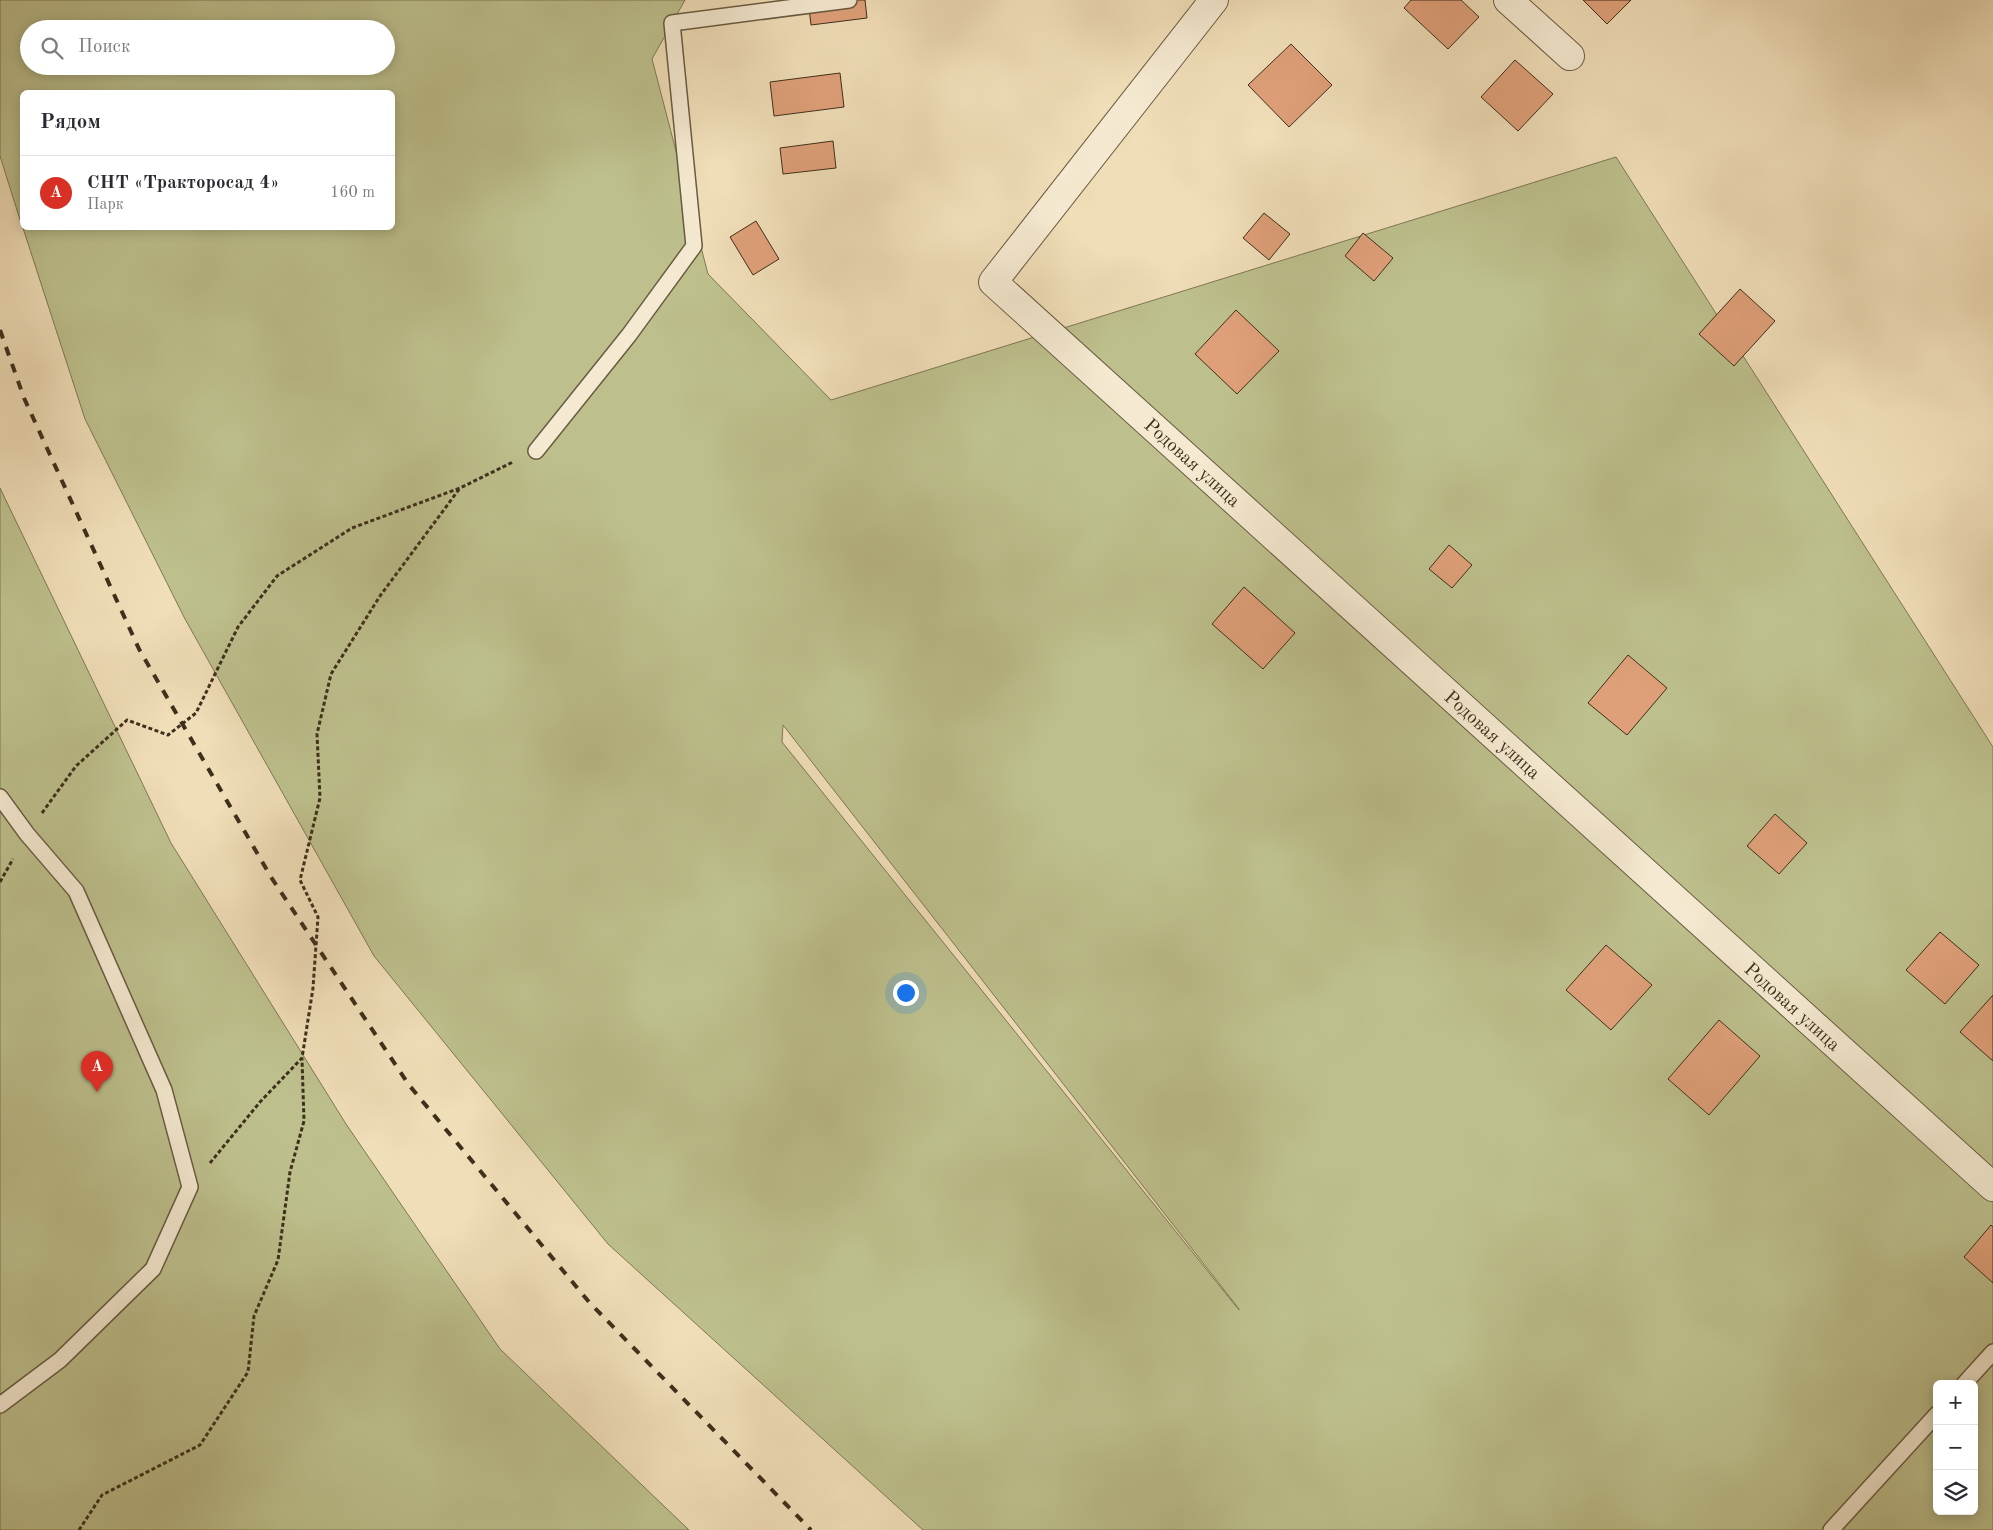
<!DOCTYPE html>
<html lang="ru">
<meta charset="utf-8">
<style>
:root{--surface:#fff;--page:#f7f7f7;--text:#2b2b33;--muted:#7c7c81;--line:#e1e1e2;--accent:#d93025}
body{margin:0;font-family:"Old Standard TT",serif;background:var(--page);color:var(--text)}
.controls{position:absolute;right:15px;bottom:15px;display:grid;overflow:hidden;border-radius:8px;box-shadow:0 2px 12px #0003}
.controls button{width:45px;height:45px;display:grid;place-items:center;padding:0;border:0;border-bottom:1px solid var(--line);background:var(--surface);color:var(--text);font:25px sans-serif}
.you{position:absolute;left:905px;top:992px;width:18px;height:18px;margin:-12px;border:4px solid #fff;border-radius:50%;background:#1a73e8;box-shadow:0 0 0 8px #1a73e833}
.badge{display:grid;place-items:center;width:32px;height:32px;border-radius:50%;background:var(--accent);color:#fff;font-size:16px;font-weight:700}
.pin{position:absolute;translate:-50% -41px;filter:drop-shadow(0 1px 2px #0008)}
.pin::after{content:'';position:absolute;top:26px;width:18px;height:15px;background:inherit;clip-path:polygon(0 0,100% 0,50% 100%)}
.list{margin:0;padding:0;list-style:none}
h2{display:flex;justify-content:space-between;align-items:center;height:65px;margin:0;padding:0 20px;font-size:21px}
h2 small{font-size:16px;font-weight:400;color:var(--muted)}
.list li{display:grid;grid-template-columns:32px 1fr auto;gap:15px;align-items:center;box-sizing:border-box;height:75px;padding:0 20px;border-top:1px solid var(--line)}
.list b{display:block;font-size:19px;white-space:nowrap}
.list p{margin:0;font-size:16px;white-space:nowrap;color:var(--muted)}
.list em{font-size:16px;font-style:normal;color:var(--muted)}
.icon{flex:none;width:28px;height:28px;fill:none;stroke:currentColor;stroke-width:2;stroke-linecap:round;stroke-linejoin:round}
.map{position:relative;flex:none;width:1993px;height:1530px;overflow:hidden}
.search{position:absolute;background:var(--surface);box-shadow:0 2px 12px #0003;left:20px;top:20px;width:375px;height:55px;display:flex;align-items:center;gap:12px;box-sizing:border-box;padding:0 18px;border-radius:28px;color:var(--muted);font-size:19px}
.panel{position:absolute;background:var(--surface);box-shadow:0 2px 12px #0003;left:20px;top:90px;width:375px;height:140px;border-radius:8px}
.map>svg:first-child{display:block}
.green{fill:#bdc08d;stroke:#7e7854;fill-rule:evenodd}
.building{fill:#dfa079;stroke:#3e2f1b}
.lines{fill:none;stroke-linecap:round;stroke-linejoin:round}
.service-casing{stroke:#6a5b42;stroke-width:18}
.minor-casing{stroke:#6a5b42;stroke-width:30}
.path{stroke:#3e2f1b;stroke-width:3;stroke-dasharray:4 2.5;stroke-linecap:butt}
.service{stroke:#f5ead1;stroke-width:15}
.minor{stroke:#f5ead1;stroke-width:28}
.rail{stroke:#3e2f1b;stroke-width:4;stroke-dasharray:9 9;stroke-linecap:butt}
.labels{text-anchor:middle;stroke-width:4.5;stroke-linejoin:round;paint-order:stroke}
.street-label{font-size:19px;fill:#3e2f1b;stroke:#f5ead1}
</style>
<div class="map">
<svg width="1993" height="1530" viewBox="0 0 1993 1530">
<rect width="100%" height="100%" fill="#f0deb8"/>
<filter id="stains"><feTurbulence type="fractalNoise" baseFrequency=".004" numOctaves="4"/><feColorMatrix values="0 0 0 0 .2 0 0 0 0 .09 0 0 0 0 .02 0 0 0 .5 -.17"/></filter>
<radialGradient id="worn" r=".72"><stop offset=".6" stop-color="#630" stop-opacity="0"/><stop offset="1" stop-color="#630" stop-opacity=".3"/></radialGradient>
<path class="green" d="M0 0H685L652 59 708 274 831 400 1616 157 1993 747V1530H923L608 1244 374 956 185 619 85 419 23 228H392V92H22V226L0 156ZM29 29H386V66H29ZM783 725 1239 1309V1310L782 742ZM1937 1384H1974V1511H1937Z
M0 488 171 843 346 1124 500 1349 689 1530H0Z"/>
<path class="building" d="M808 0H865L867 18 811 25Z
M1411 0H1461L1479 17 1448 49 1404 8Z
M1583 0H1631L1607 24Z
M1291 44 1332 85 1289 127 1248 85Z
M1515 60 1553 94 1518 131 1481 97Z
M840 73 844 107 774 116 770 82Z
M833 141 836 168 783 174 780 148Z
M1264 213 1290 234 1269 260 1243 238Z
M756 221 779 259 753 275 730 237Z
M1363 233 1393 258 1374 281 1345 256Z
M1740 289 1775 321 1734 366 1699 334Z
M1236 310 1279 351 1237 394 1195 354Z
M1449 545 1472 565 1452 588 1429 569Z
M1244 587 1295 633 1263 669 1212 624Z
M1628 655 1667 688 1627 735 1588 703Z
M1775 814 1807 843 1779 874 1747 846Z
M1940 932 1979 965 1945 1004 1906 970Z
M1606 945 1652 985 1611 1030 1566 990Z
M1993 995V1061L1960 1032Z
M1719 1020 1760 1056 1709 1115 1668 1079Z
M1991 1225 1993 1227V1283L1964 1257Z"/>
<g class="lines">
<g class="service-casing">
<path id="service" d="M536 451 629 335 694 246 672 23 849 0
M0 797 27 834 76 891 164 1090 190 1187 153 1269 60 1360 0 1405
M1964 1384 1993 1352
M1831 1530 1937 1414"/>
</g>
<g class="minor-casing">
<path id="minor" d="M1214 0 993 282 1993 1187
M1508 0 1570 56"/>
</g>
<path class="path" d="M42 813 76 766 127 720 168 735 196 713 238 627 277 576 352 528 460 488 513 462
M0 882 13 859
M210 1163 260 1102 302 1058 313 988 318 917 300 880 320 798 317 734 331 674 380 596 460 488
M79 1530 102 1495 200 1445 248 1372 254 1316 278 1260 290 1172 304 1121 302 1059"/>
<use href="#service" class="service"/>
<use href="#minor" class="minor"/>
<path class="rail" d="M0 330 24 398 139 649 271 877 409 1085 589 1302 811 1530"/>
</g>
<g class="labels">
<g class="street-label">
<text transform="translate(1193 462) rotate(42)" y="7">Родовая улица</text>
<text transform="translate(1493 734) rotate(42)" y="7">Родовая улица</text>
<text transform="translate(1793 1006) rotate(42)" y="7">Родовая улица</text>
</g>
</g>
<rect width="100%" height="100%" filter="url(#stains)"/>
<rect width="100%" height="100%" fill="url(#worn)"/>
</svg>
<div class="controls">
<button>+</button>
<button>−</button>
<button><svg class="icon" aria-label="layers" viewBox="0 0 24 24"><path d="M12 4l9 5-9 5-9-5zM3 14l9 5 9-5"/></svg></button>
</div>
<div class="you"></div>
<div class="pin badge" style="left:97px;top:1092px">A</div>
<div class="search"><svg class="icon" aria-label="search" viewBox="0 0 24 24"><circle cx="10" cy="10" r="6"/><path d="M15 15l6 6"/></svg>Поиск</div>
<section class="panel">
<h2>Рядом<small></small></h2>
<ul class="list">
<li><span class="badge">A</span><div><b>СНТ «Тракторосад 4»</b><p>Парк</p></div><em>160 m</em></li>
</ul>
</section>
</div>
